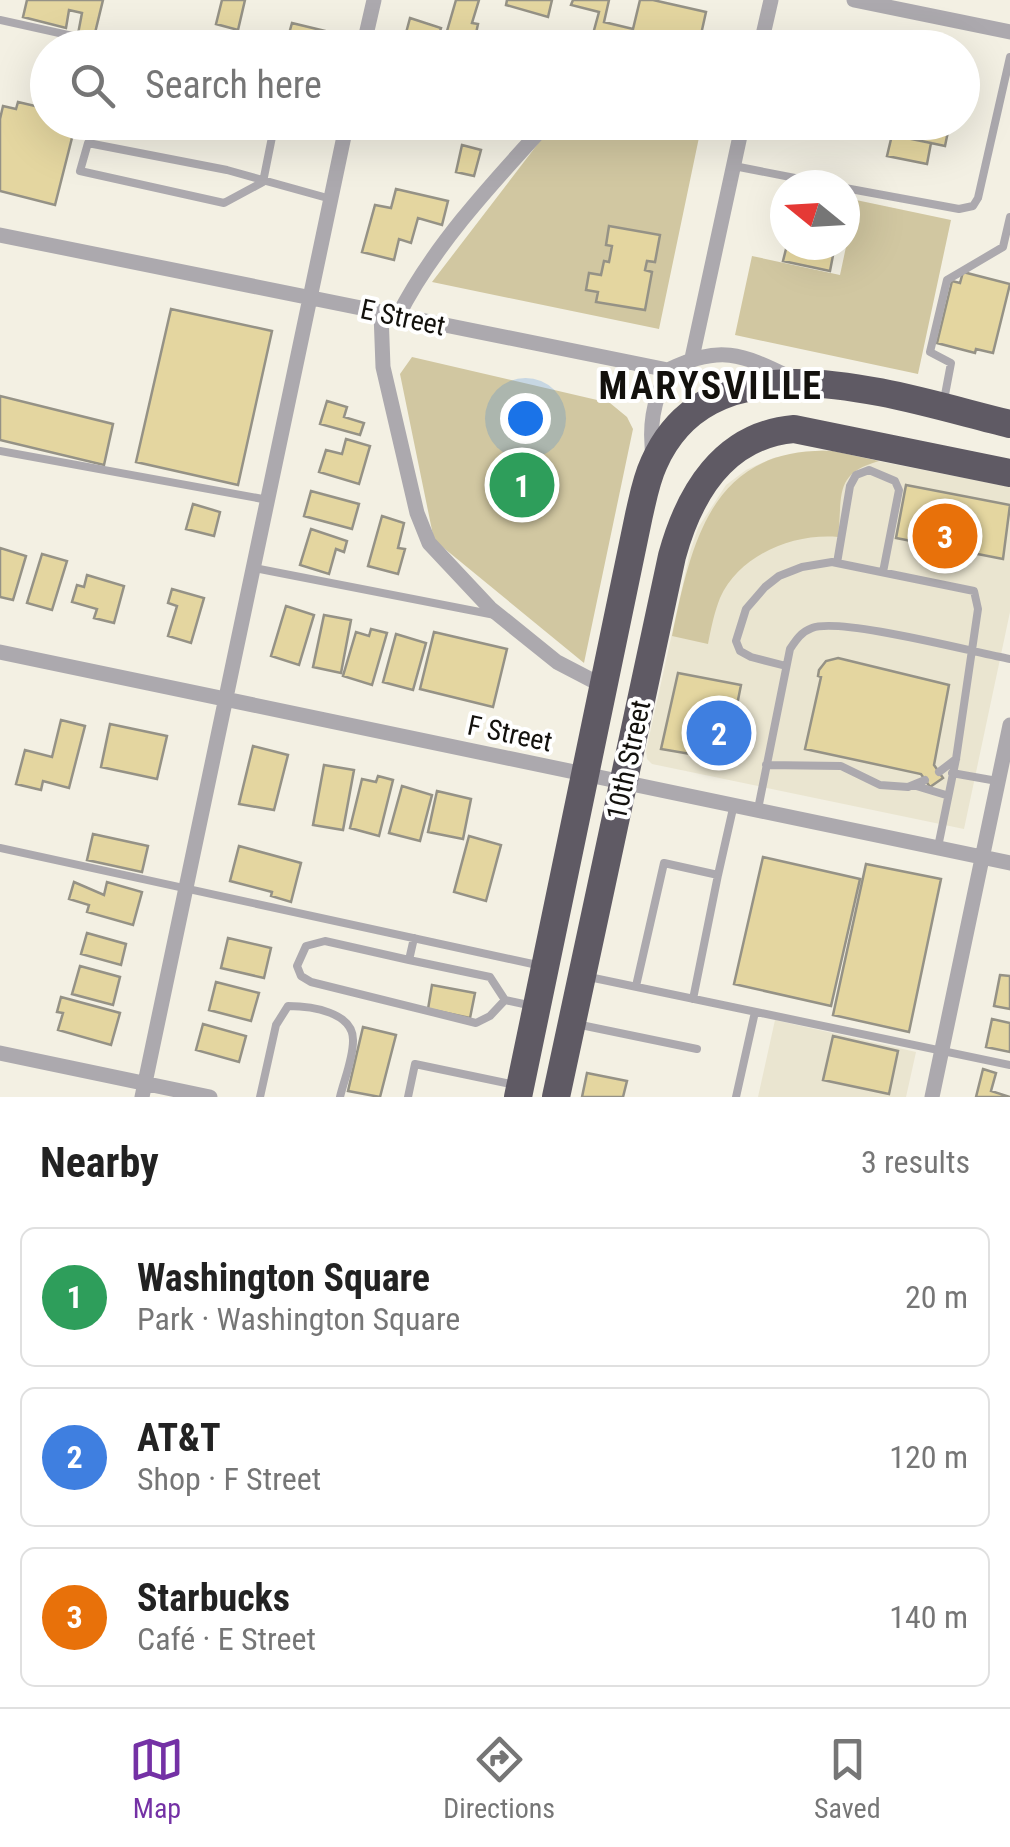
<!DOCTYPE html>
<meta charset="utf-8">
<style>
:root{--surface:#fff;--page:#f6f6f6;--text:#222;--muted:#767676;--line:#e0e0e0;--accent:#7431a5}
body{margin:0;font-family:"Roboto Condensed",sans-serif;background:var(--page);color:var(--text)}
.compass{position:absolute;left:770px;top:170px;width:90px;height:90px;border-radius:50%;background:var(--surface);box-shadow:0 10px 40px #0002;rotate:288deg}
.you{position:absolute;left:525px;top:418px;width:35px;height:35px;margin:-25px;border:8px solid #fff;border-radius:50%;background:#1a73e8;box-shadow:0 0 0 15px #1a73e833}
.badge{display:grid;place-items:center;width:65px;height:65px;border-radius:50%;background:var(--accent);color:#fff;font-size:32px;font-weight:700}
.pin{position:absolute;translate:-50% -50%;border:5px solid #fff;box-shadow:0 2px 10px #0006}
.list{margin:0;padding:0;list-style:none}
h2{display:flex;justify-content:space-between;align-items:center;height:130px;margin:0;padding:0 40px;font-size:42px}
h2 small{font-size:32px;font-weight:400;color:var(--muted)}
.list li{display:grid;grid-template-columns:65px 1fr auto;gap:30px;align-items:center;box-sizing:border-box;height:140px;margin:0 20px 20px;padding:0 20px;border:2px solid var(--line);border-radius:15px}
.list b{display:block;font-size:38px;white-space:nowrap}
.list p{margin:0;font-size:32px;white-space:nowrap;color:var(--muted)}
.list em{font-size:32px;font-style:normal;color:var(--muted)}
.icon{flex:none;width:55px;height:55px;fill:none;stroke:currentColor;stroke-width:2;stroke-linecap:round;stroke-linejoin:round}
.map{position:relative;flex:none;width:1010px;height:1097px;overflow:hidden}
.search{position:absolute;background:var(--surface);box-shadow:0 10px 40px #0002;left:30px;right:30px;top:30px;height:110px;display:flex;align-items:center;gap:25px;box-sizing:border-box;padding:0 35px;border-radius:55px;color:var(--muted);font-size:38px}
.sheet{height:610px;background:var(--surface)}
nav{display:flex;justify-content:space-around;align-items:center;box-sizing:border-box;height:140px;border-top:2px solid var(--line);background:var(--surface);font-size:28px;color:var(--muted)}
nav a{display:grid;justify-items:center;gap:5px}
nav .on{color:var(--accent)}
.map>svg:first-child{display:block}
.built{fill:#eae5d0}
.green{fill:#d1c7a1}
.building{fill:#e4d6a0;stroke:#959286;stroke-width:2.5}
.lines{fill:none;stroke-linecap:round;stroke-linejoin:round}
.lane{stroke:#aca9ae;stroke-width:8}
.street{stroke:#aca9ae;stroke-width:15}
.highway{stroke:#5f5a64;stroke-width:28}
.labels{text-anchor:middle;stroke-width:8;stroke-linejoin:round;paint-order:stroke}
.street-label{font-size:28px;fill:#13110d;stroke:#fff}
.district-label{font-size:38px;font-weight:bold;letter-spacing:2.5px;fill:#13110d;stroke:#fff}
</style>
<div class="map">
<svg width="1010" height="1097" viewBox="0 0 1010 1097">
<rect width="100%" height="100%" fill="#f3f0e3"/>
<path class="built" d="M822 450 1010 487V612L964 829 652 764 647 759 646 751 690 552 698 528 726 485 746 470 773 458Z
M775 1020 916 1052 906 1097H758Z"/>
<path class="green" d="M560 122 702 123 659 329 432 282 553 124Z
M856 200 951 220 918 374 735 335 752 256 840 275Z
M412 357 610 403 627 417 633 429 584 663 434 540 400 374Z
M833 451 879 461C833 474 843 495 838 537 793 533 739 555 720 598 714 613 711 629 708 644L672 636C692 540 712 446 833 451Z"/>
<path class="building" d="M27 0H103L94 37 78 34 82 13 69 10 66 28 23 17Z
M222 0H245L238 30 216 24Z
M456 0H479L472 23 478 24 475 38 447 31Z
M507 0H552L548 17 506 5Z
M573 0H609L604 22 633 29 640 0H653L706 12 698 48H636L637 45 621 41 620 48H600L603 37 593 34 599 12 571 5Z
M410 18 441 28 435 48H402Z
M292 23 325 31 320 48H285Z
M18 102 48 109V122H76L55 205 0 191V119L3 106 16 109Z
M851 122H950L945 146 850 126Z
M892 135 931 143 927 164 887 156Z
M462 145 481 150 474 176 456 172Z
M396 189 448 201 442 225 418 218 411 243 399 239 394 260 362 252 375 205 391 208Z
M609 226 660 235 655 262 647 261 645 270 652 272 645 310 596 302 598 292 586 290 589 273 601 275 604 261 609 262 612 246 606 245Z
M787 245H835L830 271 783 261Z
M963 272 1010 284 993 353 976 349 975 353 937 343 952 281 960 283Z
M171 309 272 331 238 485 136 462Z
M0 396 113 424 104 465 0 440Z
M327 401 347 407 344 417 364 423 360 435 320 424Z
M346 439 370 446 359 484 319 472 326 450 342 454Z
M906 485 1010 505 1003 559 896 538Z
M311 491 359 504 352 529 304 516Z
M193 504 220 512 214 536 186 529Z
M382 516 404 523 398 548 405 549 398 574 368 566Z
M311 529 347 541 344 552 336 549 329 574 300 565Z
M0 548 26 556 13 600 0 597Z
M42 554 67 561 52 610 27 603Z
M87 575 124 586 114 623 94 618 97 609 72 602 77 585 84 587Z
M172 589 204 598 191 643 168 636 177 606 168 603Z
M286 606 314 615 299 665 271 656Z
M324 615 351 620 341 673 313 667Z
M371 629 387 633 372 685 343 676 356 632 369 636Z
M434 632 507 649 493 707 420 689Z
M396 634 426 643 413 690 383 682Z
M838 658 949 685 934 765 943 778 930 787 921 774 805 749 821 677 818 676 819 670 826 661Z
M678 673 741 685 726 760 661 749Z
M61 720 85 726 69 788 43 781 41 790 16 784 25 750 52 757Z
M110 724 167 736 157 779 101 767Z
M253 746 288 755 274 810 239 804Z
M324 765 354 770 343 830 313 825Z
M378 776 393 780 379 836 350 828 362 779 376 782Z
M402 786 432 795 420 841 389 833Z
M437 791 471 799 463 839 428 832Z
M93 834 148 846 142 872 87 860Z
M469 836 501 845 486 901 454 892Z
M239 846 301 863 291 902 271 896 272 892 230 881Z
M763 857 860 879 831 1006 734 984Z
M866 864 941 879 909 1032 833 1015Z
M74 882 104 895 107 882 142 892 133 925 87 912 89 905 69 899Z
M87 933 126 944 121 965 81 954Z
M228 938 271 948 264 978 221 968Z
M80 966 120 977 113 1005 72 994Z
M1000 975 1010 976V1009L994 1006Z
M216 982 259 993 251 1021 209 1010Z
M432 985 475 993 470 1018 428 1009Z
M61 997 120 1013 111 1045 58 1030 63 1013 57 1012Z
M992 1019 1010 1023V1052L986 1047Z
M203 1024 246 1036 239 1062 196 1050Z
M363 1027 396 1035 380 1097 348 1091Z
M833 1036 898 1051 889 1094 823 1080Z
M983 1069 996 1073 991 1091 1010 1097H976Z
M587 1073 627 1081 623 1097H582Z"/>
<g class="lines">
<path class="lane" d="M0 20 127 48
M275 122 263 182 224 203 80 171 88 143 227 170 331 199
M734 166 831 185
M845 188 959 209 973 206 978 198 1010 57
M944 400 951 363 930 352 947 280 1003 247 1010 217
M0 451 268 500
M837 563 850 486 856 475 869 470 895 481 899 490 883 572
M254 568 495 615
M786 666 751 657 740 651 736 641 746 609 765 587 779 576 802 567 832 562 974 591 978 609 956 759 938 847
M766 765 841 766 880 785 908 787 925 780
M939 772 956 759
M952 773 997 781
M913 785 946 795
M758 809 790 649C796 640 801 632 812 628 840 617 973 652 1010 659
M0 848 542 966
M414 938 409 960 490 977 505 1000 533 1006
M409 960 325 941 306 946 297 966 301 976 311 982 476 1023 490 1016 505 1000
M589 977 1010 1065
M636 986 664 863 718 875 734 804
M693 999 718 875
M576 1024 697 1049
M260 1097 276 1025 288 1006C311 1006 354 1012 353 1041 353 1059 344 1080 340 1097
M408 1097 415 1064 515 1085
M736 1097 755 1012"/>
<path class="street" d="M854 0 1010 32
M363 48 374 0
M760 48 771 0
M0 235 668 370C719 345 741 353 791 378
M381 313 383 367 417 513 429 543 490 608 557 662 605 687
M398 316C433 246 495 180 548 122
M692 358 743 122
M654 462C648 427 653 402 668 370
M0 652 1010 863
M0 1053 210 1097
M142 1097 347 122
M932 1097 1010 725"/>
<path class="highway" d="M518 1097 639 515C643 498 646 480 654 463 714 328 904 399 1010 424
M556 1097 672 556C689 494 723 435 794 429L1010 473"/>
</g>
<g class="labels">
<g class="street-label">
<text transform="translate(403 317) rotate(12)" y="10">E Street</text>
<text transform="translate(510 733) rotate(12)" y="10">F Street</text>
<text transform="translate(628 760) rotate(-78)" y="10">10th Street</text>
</g>
<g class="district-label">
<text x="711" y="399">MARYSVILLE</text>
</g>
</g>
</svg>
<svg class="compass" viewBox="-18 -18 36 36"><path d="M0-13l5 13h-10z" fill="#e53935"/><path d="M0 13l5-13h-10z" fill="#767676"/></svg>
<div class="you"></div>
<div class="pin badge" style="left:522px;top:485px;background:#2e9e5b">1</div>
<div class="pin badge" style="left:719px;top:733px;background:#3f7fe0">2</div>
<div class="pin badge" style="left:945px;top:536px;background:#e8710a">3</div>
<div class="search"><svg class="icon" aria-label="search" viewBox="0 0 24 24"><circle cx="10" cy="10" r="6"/><path d="M15 15l6 6"/></svg>Search here</div>
</div>
<section class="sheet">
<h2>Nearby<small>3 results</small></h2>
<ul class="list">
<li><span class="badge" style="background:#2e9e5b">1</span><div><b>Washington Square</b><p>Park · Washington Square</p></div><em>20 m</em></li>
<li><span class="badge" style="background:#3f7fe0">2</span><div><b>AT&amp;T</b><p>Shop · F Street</p></div><em>120 m</em></li>
<li><span class="badge" style="background:#e8710a">3</span><div><b>Starbucks</b><p>Café · E Street</p></div><em>140 m</em></li>
</ul>
</section>
<nav>
<a class="on"><svg class="icon" aria-label="map" viewBox="0 0 24 24"><path d="M3 6l6-2 6 2 6-2v14l-6 2-6-2-6 2zM9 4v14M15 6v14"/></svg>Map</a>
<a><svg class="icon" aria-label="directions" viewBox="0 0 24 24"><path d="M12 3l9 9-9 9-9-9zM9 14v-3h6M13 9l2 2-2 2"/></svg>Directions</a>
<a><svg class="icon" aria-label="saved" viewBox="0 0 24 24"><path d="M7 4h10v16l-5-4-5 4z"/></svg>Saved</a>
</nav>
